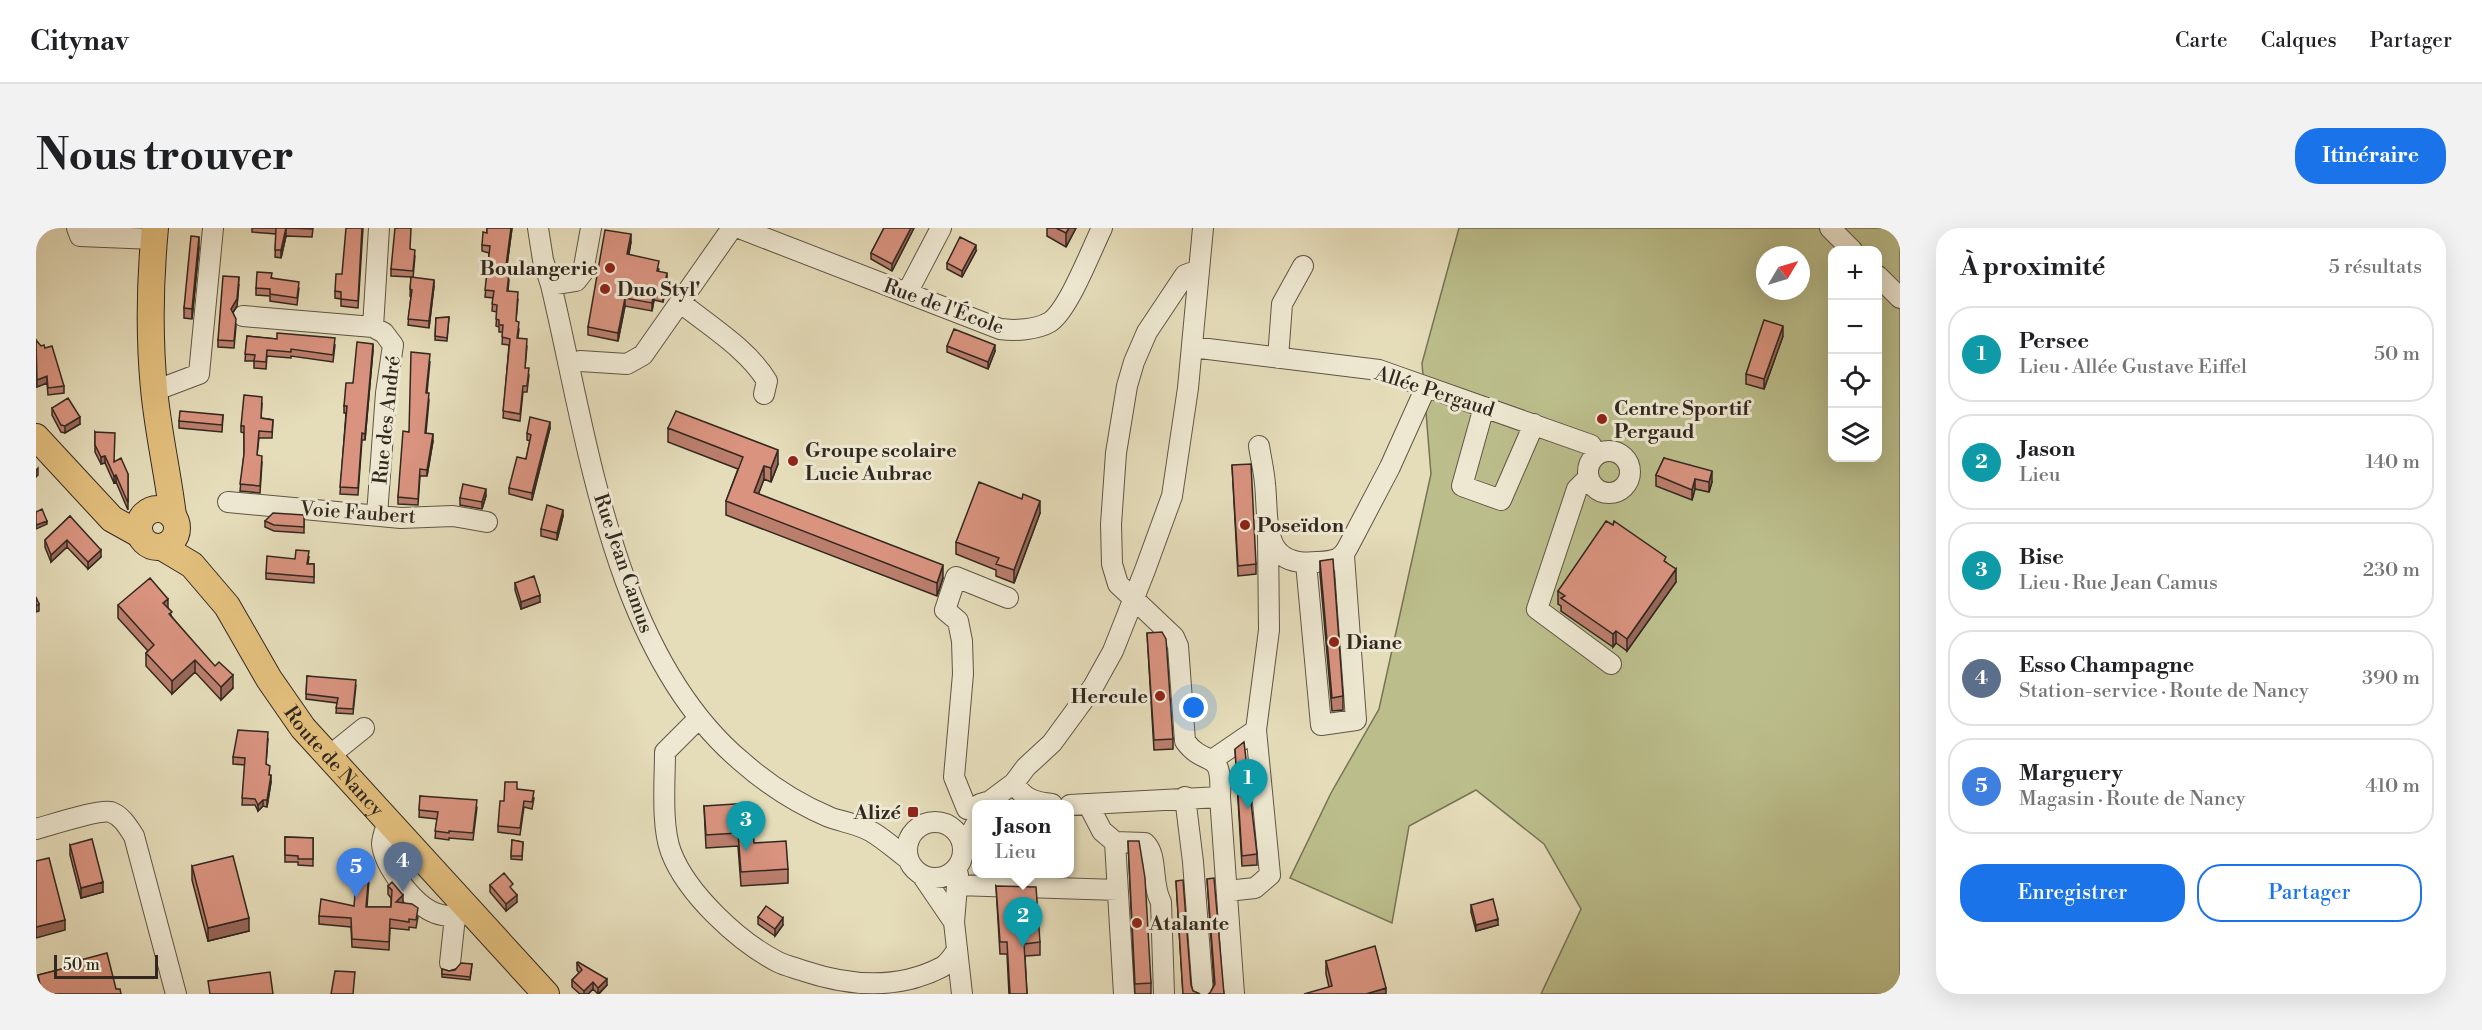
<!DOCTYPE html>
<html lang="fr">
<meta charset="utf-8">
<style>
:root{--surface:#fff;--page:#f2f2f2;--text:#202124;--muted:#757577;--line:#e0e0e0;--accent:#1a73e8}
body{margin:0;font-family:"Libre Bodoni",serif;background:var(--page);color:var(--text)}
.controls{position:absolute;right:18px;top:18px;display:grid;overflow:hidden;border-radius:12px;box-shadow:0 6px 24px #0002}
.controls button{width:54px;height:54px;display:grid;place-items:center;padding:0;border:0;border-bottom:2px solid var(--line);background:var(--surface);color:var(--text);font:30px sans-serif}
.compass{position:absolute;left:1720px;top:18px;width:54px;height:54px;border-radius:50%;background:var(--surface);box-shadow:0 6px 24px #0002;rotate:52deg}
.scale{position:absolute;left:18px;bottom:15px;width:104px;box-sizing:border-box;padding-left:6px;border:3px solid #322820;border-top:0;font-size:16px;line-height:21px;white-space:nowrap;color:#322820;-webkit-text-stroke:4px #eee8d2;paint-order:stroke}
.you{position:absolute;left:1158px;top:480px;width:21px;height:21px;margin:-15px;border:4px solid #fff;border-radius:50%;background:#1a73e8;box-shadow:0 0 0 9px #1a73e833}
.badge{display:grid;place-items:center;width:39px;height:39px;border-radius:50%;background:var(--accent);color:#fff;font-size:20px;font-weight:700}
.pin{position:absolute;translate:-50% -50px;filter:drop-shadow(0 2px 3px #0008)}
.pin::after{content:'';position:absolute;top:32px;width:21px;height:18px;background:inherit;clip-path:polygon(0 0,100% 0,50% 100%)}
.popup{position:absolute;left:936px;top:572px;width:102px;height:78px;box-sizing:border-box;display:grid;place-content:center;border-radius:12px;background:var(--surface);filter:drop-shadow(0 2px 4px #0005);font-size:20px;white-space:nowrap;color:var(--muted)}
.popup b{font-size:22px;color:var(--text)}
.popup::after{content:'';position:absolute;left:50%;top:100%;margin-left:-12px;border:12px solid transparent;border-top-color:var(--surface)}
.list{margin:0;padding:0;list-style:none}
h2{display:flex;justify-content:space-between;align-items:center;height:78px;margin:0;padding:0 24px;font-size:26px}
h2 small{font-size:20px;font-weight:400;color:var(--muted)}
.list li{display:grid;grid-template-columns:39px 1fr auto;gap:18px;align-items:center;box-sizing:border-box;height:96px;margin:0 12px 12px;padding:0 12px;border:2px solid var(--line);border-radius:24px}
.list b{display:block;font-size:22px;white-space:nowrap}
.list p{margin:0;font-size:20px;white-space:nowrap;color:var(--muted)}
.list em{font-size:20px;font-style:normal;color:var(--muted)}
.actions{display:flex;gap:12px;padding:18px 24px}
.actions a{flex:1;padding:14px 0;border:2px solid var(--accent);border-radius:24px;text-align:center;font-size:21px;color:var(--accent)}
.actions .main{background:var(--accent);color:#fff}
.icon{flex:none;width:33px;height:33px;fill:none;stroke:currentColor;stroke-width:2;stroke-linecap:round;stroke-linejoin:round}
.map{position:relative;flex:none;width:1864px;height:766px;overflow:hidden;border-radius:24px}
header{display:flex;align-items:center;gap:36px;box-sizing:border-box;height:84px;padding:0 30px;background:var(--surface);border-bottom:2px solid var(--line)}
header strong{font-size:28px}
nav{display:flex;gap:33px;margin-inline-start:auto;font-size:21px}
.intro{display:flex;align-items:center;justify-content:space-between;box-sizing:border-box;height:144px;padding:0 36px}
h1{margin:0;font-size:42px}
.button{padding:15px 27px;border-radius:24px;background:var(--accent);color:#fff;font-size:21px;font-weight:700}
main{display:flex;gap:36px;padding:0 36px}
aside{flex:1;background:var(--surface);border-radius:24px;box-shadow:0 6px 24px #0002}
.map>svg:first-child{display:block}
.green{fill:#bbbe8b;stroke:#767356;stroke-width:1.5;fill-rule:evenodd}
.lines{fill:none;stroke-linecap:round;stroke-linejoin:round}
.minor-casing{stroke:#5f5546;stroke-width:22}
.major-casing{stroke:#322820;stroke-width:28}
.minor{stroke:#eee8d2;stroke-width:20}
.major{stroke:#e2be7c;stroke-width:26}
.wall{fill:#bb7e6d;stroke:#322820;stroke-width:1.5}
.shaded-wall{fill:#986759;stroke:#322820;stroke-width:1.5}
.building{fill:#d9937f;stroke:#322820;stroke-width:1.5}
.poi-dot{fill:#8f2418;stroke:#eee8d2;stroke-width:2}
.labels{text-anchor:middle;stroke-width:6;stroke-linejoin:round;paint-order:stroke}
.poi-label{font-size:20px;font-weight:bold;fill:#322820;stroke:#eee8d2;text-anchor:start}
.street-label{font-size:20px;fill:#322820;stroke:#eee8d2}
</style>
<header>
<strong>Citynav</strong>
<nav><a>Carte</a><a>Calques</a><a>Partager</a></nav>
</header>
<div class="intro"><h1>Nous trouver</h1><a class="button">Itinéraire</a></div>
<main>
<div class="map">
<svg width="1864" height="766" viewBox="0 0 1864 766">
<rect width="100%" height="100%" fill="#e5dcb9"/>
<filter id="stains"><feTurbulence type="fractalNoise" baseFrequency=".00333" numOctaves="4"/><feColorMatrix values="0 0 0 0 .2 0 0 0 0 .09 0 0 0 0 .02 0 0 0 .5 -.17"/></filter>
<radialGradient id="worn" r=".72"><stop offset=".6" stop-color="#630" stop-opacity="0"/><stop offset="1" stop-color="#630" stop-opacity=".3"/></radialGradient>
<path class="green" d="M1423 0H1864V766H1505L1545 681 1508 616 1440 562 1373 598 1356 695 1254 650 1295 565 1343 481 1395 246 1386 135ZM1796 22H1842V230H1796ZM1729 27H1765V63H1729Z"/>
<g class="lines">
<g class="minor-casing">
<path id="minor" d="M41 0 44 8 118 11
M502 0 507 32 515 57C552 212 577 425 705 533 730 555 762 576 793 589 806 594 823 596 836 604 848 611 860 622 872 631
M703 0 964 101C979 103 1000 102 1014 94 1033 81 1055 22 1066 0
M1794 0 1816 22
M1163 42 1149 47 1111 104 1098 134 1091 158 1080 225 1075 296 1076 336 1082 356 1138 409 1142 418 1149 513C1170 542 1187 517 1184 569L1198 766
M1842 48 1864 70
M515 57 540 53 547 44 555 0
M871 65 905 0
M644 74C673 98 712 121 731 153L728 166
M207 88 337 99
M1156 119 1343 142 1555 217 1560 226
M1242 130 1246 76 1267 38
M534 137 544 133 591 136 607 127 696 0
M118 163 163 146 177 0
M1448 179 1426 258 1465 272 1498 196
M1223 218C1225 231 1228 243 1229 256 1233 293 1224 340 1281 334 1296 333 1305 333 1312 319L1354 239 1390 159
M1552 244a21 21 0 1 1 42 0a21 21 0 1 1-42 0Z
M1552 250 1541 261 1501 381 1575 436
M192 274 365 290 417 288 451 294
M341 287 350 165 357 117 348 105 337 99 343 0
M1270 335 1285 497 1320 492 1308 328
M662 491 629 524C629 552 625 598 635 624 651 666 703 714 742 734 750 738 760 740 768 743 813 758 862 762 906 739 912 736 917 728 921 722
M292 529 328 500
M1176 532 1220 502
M978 555C988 571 998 574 1016 576
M1149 569 1157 634 1167 766
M944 576 954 573 978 555 990 539 1016 515 1057 459 1077 423 1109 342 1136 268 1152 160 1167 0
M1052 576 1066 603 1079 614 1088 766
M1034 577 1184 569
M931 581 918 549 927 446 926 413 922 393 909 382 920 349 972 370
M352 593C350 600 346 609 346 616 348 638 378 677 399 685 412 690 423 688 436 685
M871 622a28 28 0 1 1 56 0a28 28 0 1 1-56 0Z
M0 601C15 597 63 581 75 584 86 588 92 599 98 608L140 766
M1079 614 1109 615C1122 627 1115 656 1125 674L1128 766
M927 620 940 596
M922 646 918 694 926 766
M886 647 918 694
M921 657 1082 662
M1191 663 1219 660 1234 647 1220 502 1233 402 1232 307
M414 735 419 689"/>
</g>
<g class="major-casing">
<g id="major">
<path d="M119 0C114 53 113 108 118 161 122 204 132 246 137 288"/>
<path d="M0 209 76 291 103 306"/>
<circle cx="122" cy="300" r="19"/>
<path id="s1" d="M126 319 156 337 191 378 233 451 267 500 510 766"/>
</g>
</g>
<use href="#minor" class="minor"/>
<use href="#major" class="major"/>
</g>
<path class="wall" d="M216 0H277L276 9 250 8 245 30 239 29 240 6 216 4Z
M327 0 322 80 305 78V71L299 70V63Z
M451 0H476L470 45 473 52 472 63 482 71 480 93 483 101 482 110 491 118 489 140 493 147 491 164H487L484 193 467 190 473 117 466 116 467 104H463V99L460 98 461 84 456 83 457 70 449 69 453 25 446 23V17L451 5Z
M848 0H878L856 43 835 31V25Z
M1011 0H1040L1030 19 1011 8Z
M595 14 593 26 623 41 622 43 631 53 627 74 618 72 616 83 589 78 582 113 552 107V99Z
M163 19 156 91 148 90V80Z
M374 21 379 28 377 50 398 58 393 100 372 97 375 68H374L375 49 355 48V41Z
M940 23 926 49 911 41V35Z
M236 50 263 60 261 77 234 73V68L220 67V60Z
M203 56 201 78 197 84 200 98 198 120 182 119V112Z
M413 89 411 113 399 112 400 90Z
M211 108 299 117 297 134 255 128V130L231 128 230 141 218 140V133H209Z
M1747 108 1728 161 1710 156V146Z
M0 112 28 158V165L12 167 11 155 1 159Z
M911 118 959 123 952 141 911 124Z
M337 122 329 212H326L322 267 304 266 310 185H308V178L317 155Z
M394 133 391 165 393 172 390 205 397 213 391 248H384L382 277 362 276V269L373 204Z
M226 176 225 190 237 192 236 210H223L221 227 226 234 224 265 204 263 208 226V205L205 204V198Z
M16 180 44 196 29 205 25 204 16 187Z
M187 187 186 204 143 200V193Z
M514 200 496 272 473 266V260L490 231 494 213 491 212V205Z
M632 200 742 236 735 254 728 251 722 266 907 350 901 368 690 287V273L702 241 632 214Z
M59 204 78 234 92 246V282L80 254 78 255 69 235 65 236 59 224Z
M1628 230 1676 254 1673 264 1659 261 1656 272 1620 258V247Z
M1196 237 1220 336V346L1202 348Z
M450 268 446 281 424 277V270Z
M1004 285 978 355 960 348V342L920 326V314Z
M268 287V305L238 303 229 299V293Z
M34 288 65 329 52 341 31 319 15 334 9 319V312Z
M527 288 521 312 505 308V301Z
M273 329 272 336H278V355L230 351V345L259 331Z
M1284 333 1307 468V482L1296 483 1284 346Z
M1630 334 1640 354 1591 423 1580 415 1577 419 1525 383V378L1522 376V363Z
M479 355 504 374 485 381 479 362Z
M82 377 132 380 136 389 197 460 185 472 159 444 136 466 110 438V425L112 423 82 390Z
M1111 405 1137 511V521L1118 522Z
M271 448 320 457 317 486 300 485 301 475 270 471Z
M232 511 230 536 235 554 231 579 227 578 222 583 219 577H206L209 537 197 536V529Z
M1199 521 1221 626V637L1206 638Z
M481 561 498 570 496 581 488 579 484 607 462 604V598L468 573Z
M384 568 441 579 437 612 413 610V612L399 610 401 591 383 589Z
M668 578 718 615 752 641V655L705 658 702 618 670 620Z
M249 609 277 610V638L262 637V634H249Z
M476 612 487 614 486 632 475 631Z
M1092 613 1115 755V766H1099Z
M34 617 67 664 45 670 34 627Z
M156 638 213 703 172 713 156 652Z
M1171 651 1188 766 1174 765 1178 757Z
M333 652 331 679H355V670L352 666V658L382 689 380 700 373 699V702L354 700 353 722 316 719 315 699 283 696V688L318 678Z
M1140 653 1155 757 1157 763 1164 766H1147Z
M454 657 481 674 470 683 454 664Z
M960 658 1004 714V727L989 728 991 766H973L971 726H964Z
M1435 677 1462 697 1440 703 1435 684Z
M722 689 747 697 739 708 722 696Z
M1290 733 1350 766 1293 759 1290 746Z
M37 734 80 761 85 766H3L2 760V747L37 738Z
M541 735 571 757 563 766H562L557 761 552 766H544L536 759V752L543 745 541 742Z
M436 736 434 752 406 749V741L413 743Z"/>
<path class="shaded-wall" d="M250 0V8L245 30V22Z
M475 0H476L469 51V45Z
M875 0H878L856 43V36Z
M1033 0H1040L1030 19V5Z
M595 6V14L591 34V26Z
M163 9V19L156 91V81Z
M940 17V23L926 49V43Z
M631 45V53L627 74V66Z
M203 49 201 78 195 88V81Z
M398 52V58L393 100V93Z
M618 64V72L616 83V75Z
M589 70V78L582 113V105Z
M1747 98V108L1728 161V151Z
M337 116V122L329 212V206Z
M959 117V123L952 141V134Z
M11 148V155L1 159V152Z
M44 189V196L29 205V198Z
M514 194V200L496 272V265Z
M397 206V213L391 248V242Z
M742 222V236L735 254V240Z
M69 228V235L65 236V229Z
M728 238V251L718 278V264Z
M2 240V247L0 249V242Z
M1676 243V254L1673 264V254Z
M80 247V254L78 255V248Z
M1659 251V261L1656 272V262Z
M450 261V268L446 281V274Z
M1004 273V285L978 355V342Z
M527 282V288L521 312V305Z
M11 293V296L0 301V297Z
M31 312V319L15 334V327Z
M65 322V329L52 341V334Z
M907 337V350L901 368V355Z
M1640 341V354L1591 423V411Z
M504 367V374L485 381V374Z
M132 371V384L127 375Z
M3 376V383L0 384V378Z
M1580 403V415L1577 419V406Z
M159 432V444L136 466V453Z
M197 447V460L185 472V459Z
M235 547V554L231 579V572Z
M227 572V578L222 583V577Z
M67 654V664L45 670V660Z
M367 667V676L360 674Z
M481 667V674L470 683V676Z
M213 690V703L172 713V700Z
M747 690V697L739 708V701Z
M1462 691V697L1440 703V697Z
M29 692V702L0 710V699Z
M571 751V757L562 766V760Z
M557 754V761L552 766H548V763Z
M1350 760V766H1330Z"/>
<path class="building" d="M240 0H276V1L250 0 245 22H239Z
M310 0H326L322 73 305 71V64L299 63 300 46H306Z
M359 0H375L374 21 379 22 377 43 355 41Z
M451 0H475L469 45H473L471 63 482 64 480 93 483 94 481 110 491 111 489 140H493L491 158H487L484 186 467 183 474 111 466 109 467 97H463V92L460 91 461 77 456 76 458 63 449 62 454 18 446 17 447 4 451 5Z
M848 0H875L856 36 835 25Z
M1020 0H1033L1030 5Z
M569 2 595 6 591 26 623 33 621 43 631 45 627 66 618 64 616 75 589 70 582 105 552 99Z
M155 8 163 9 156 81 148 80Z
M924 9 940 17 926 43 911 35Z
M221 44 236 45 235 50 263 54 261 70 234 66V61L220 60Z
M187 48 203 49 201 71 195 81 200 91 198 113 182 112Z
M375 49 398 52 393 93 372 91 376 62 374 61Z
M413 89 411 110 399 108 400 90Z
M1728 92 1747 98 1728 151 1710 146Z
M918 101 959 117 952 134 911 118Z
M241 105 299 110 297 127 255 121V124L231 122 230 134 218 133 219 127 209 126 211 108 241 111Z
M0 112 5 118 8 117 9 120 16 118 28 158 12 160 11 148 1 152Z
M321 114 337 116 329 206 326 205 322 260 304 259 311 178H308L310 155H317Z
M375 124 394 126 390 165H393L389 205 397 206 391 242 384 241 382 271 362 269 367 203 373 204Z
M208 167 226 169 225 190 237 192 236 204 223 203 221 227 226 228 224 258 204 256 208 226V198H205Z
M32 170 44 189 29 198 25 197 16 180Z
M144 183 187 187 186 197 143 193Z
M640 183 742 222 735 240 728 238 718 264 907 337 901 355 690 273 707 229 632 200Z
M494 189 514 194 496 265 473 260 481 229 490 231 495 207 491 205Z
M59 204 79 205 78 234 85 230 92 246V275L80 247 78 248 69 228 65 229 59 217Z
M1628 230 1676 243 1673 254 1659 251 1656 262 1620 247Z
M1215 236 1220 336 1202 338 1196 237Z
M943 254 986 271 987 266 1004 273 978 342 960 336 963 330 920 314Z
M427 256 450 261 446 274 424 270Z
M511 277 527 282 521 305 505 301Z
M6 281 11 293 0 297V284Z
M237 285 268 287V299L238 297 229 293Z
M34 288 65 322 52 334 31 312 15 327 9 312Z
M1570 293 1577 297 1578 293 1630 329 1628 333 1640 341 1591 411 1580 403 1577 406 1525 370 1529 368 1522 363Z
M260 322 273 323 271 336H278V349L230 345 231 328 259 331Z
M1297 331 1307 468 1296 470 1284 333Z
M498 348 504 367 485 374 479 355Z
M114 350 132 371 127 375 136 384 133 386 179 438 183 434 197 447 185 459 159 432 136 453 110 425 118 417 82 377Z
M0 369 3 376 0 378Z
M1126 404 1130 411 1137 511 1118 512 1111 405Z
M271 448 320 452 317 481 300 480 302 470 270 466Z
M202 502 232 504 230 536 234 538 233 547H235L231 572H227L222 577 219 571 206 570 209 530 197 529Z
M1208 514 1221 626 1206 628 1199 521Z
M469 554H481V561L498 563 496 574 488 573 484 600 462 598 464 573H468Z
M384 568 441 572 437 605 413 603V605L399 603 402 584 383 582Z
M715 575 718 615 750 613 752 641 705 644 702 605 670 607 668 578Z
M249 609 277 610V631H262V628L249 627Z
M56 611 67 654 45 660 34 617Z
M476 612 487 614 486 628H475Z
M1092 613H1103L1109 650 1115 755 1099 756Z
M197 628 213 690 172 700 156 638Z
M13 630 29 692 0 699V633Z
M321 643 333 644 330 679H355L356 662 352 658 356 654 367 667 360 674 376 676 382 680 380 692 373 691V694L354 691 353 714 316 711 315 690 283 688 285 671 318 678Z
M468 645 477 656 474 659 481 667 470 676 454 657Z
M1178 650 1188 766H1172L1174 765 1179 756 1171 651Z
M1147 652 1155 757 1157 763 1164 766H1147L1140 653Z
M960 658 1000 659 1004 714 988 716 991 766H974L971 714H964Z
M1457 671 1462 691 1440 697 1435 677Z
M730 678 747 690 739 701 722 689Z
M1339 718 1350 760 1330 766H1268L1296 758 1290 733Z
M71 725 80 761H84L85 766H6L2 747 38 738 37 734Z
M542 734 571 751 562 760 557 754 548 763 536 752 546 742 541 735Z
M425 735 436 736 434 749 406 746V741L413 743 419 742Z
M299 743 319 744 317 766H295Z
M234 744 237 766H174L172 753Z"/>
<g class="poi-dot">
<circle cx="574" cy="40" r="6"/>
<circle cx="569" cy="61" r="6"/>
<circle cx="1566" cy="191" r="6"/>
<circle cx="757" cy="233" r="6"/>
<circle cx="1209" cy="297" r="6"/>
<circle cx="1298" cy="414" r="6"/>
<circle cx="1124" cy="468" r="6"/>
<rect x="871" y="578" width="12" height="12" rx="3"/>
<circle cx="1101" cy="695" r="6"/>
</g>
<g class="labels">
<g class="poi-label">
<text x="562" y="47" text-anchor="end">Boulangerie</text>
<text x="581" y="68">Duo Styl'</text>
<text x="1578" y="187">Centre Sportif<tspan x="1578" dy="23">Pergaud</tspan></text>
<text x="769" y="229">Groupe scolaire<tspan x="769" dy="23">Lucie Aubrac</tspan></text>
<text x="1221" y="304">Poseïdon</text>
<text x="1310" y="421">Diane</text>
<text x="1112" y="475" text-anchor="end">Hercule</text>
<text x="865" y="591" text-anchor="end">Alizé</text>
<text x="1113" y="702">Atalante</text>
</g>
<g class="street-label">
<text transform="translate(908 78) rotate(20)" y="7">Rue de l'École</text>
<text transform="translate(1399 163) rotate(18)" y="7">Allée Pergaud</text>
<text transform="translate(350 192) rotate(-84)" y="7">Rue des André</text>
<text transform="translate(322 284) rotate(4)" y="7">Voie Faubert</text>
<text transform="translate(588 335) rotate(71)" y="7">Rue Jean Camus</text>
<text dy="7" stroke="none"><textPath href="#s1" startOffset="278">Route de Nancy</textPath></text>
</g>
</g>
<rect width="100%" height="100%" filter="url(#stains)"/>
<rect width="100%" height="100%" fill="url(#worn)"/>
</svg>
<div class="controls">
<button>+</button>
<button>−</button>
<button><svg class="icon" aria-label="locate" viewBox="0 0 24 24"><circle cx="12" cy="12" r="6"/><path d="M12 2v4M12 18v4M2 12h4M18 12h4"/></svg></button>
<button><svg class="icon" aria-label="layers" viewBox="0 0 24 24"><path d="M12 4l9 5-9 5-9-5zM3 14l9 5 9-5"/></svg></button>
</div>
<svg class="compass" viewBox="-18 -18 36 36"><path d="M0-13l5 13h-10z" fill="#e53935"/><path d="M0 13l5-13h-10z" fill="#757577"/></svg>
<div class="scale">50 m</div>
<div class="you"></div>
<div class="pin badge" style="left:1212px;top:581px;background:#0f9aa8">1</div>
<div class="pin badge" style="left:987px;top:719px;background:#0f9aa8">2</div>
<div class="popup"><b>Jason</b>Lieu</div>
<div class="pin badge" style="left:710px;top:623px;background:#0f9aa8">3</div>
<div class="pin badge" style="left:367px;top:664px;background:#5c6f8a">4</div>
<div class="pin badge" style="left:320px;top:670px;background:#3f7fe0">5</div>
</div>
<aside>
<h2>À proximité<small>5 résultats</small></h2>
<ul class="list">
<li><span class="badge" style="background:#0f9aa8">1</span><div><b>Persee</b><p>Lieu · Allée Gustave Eiffel</p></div><em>50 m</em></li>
<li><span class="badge" style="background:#0f9aa8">2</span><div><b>Jason</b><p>Lieu</p></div><em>140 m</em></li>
<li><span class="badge" style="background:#0f9aa8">3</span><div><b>Bise</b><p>Lieu · Rue Jean Camus</p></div><em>230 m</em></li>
<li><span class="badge" style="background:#5c6f8a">4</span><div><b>Esso Champagne</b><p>Station-service · Route de Nancy</p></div><em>390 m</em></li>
<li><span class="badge" style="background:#3f7fe0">5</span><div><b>Marguery</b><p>Magasin · Route de Nancy</p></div><em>410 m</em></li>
</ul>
<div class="actions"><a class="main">Enregistrer</a><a>Partager</a></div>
</aside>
</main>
